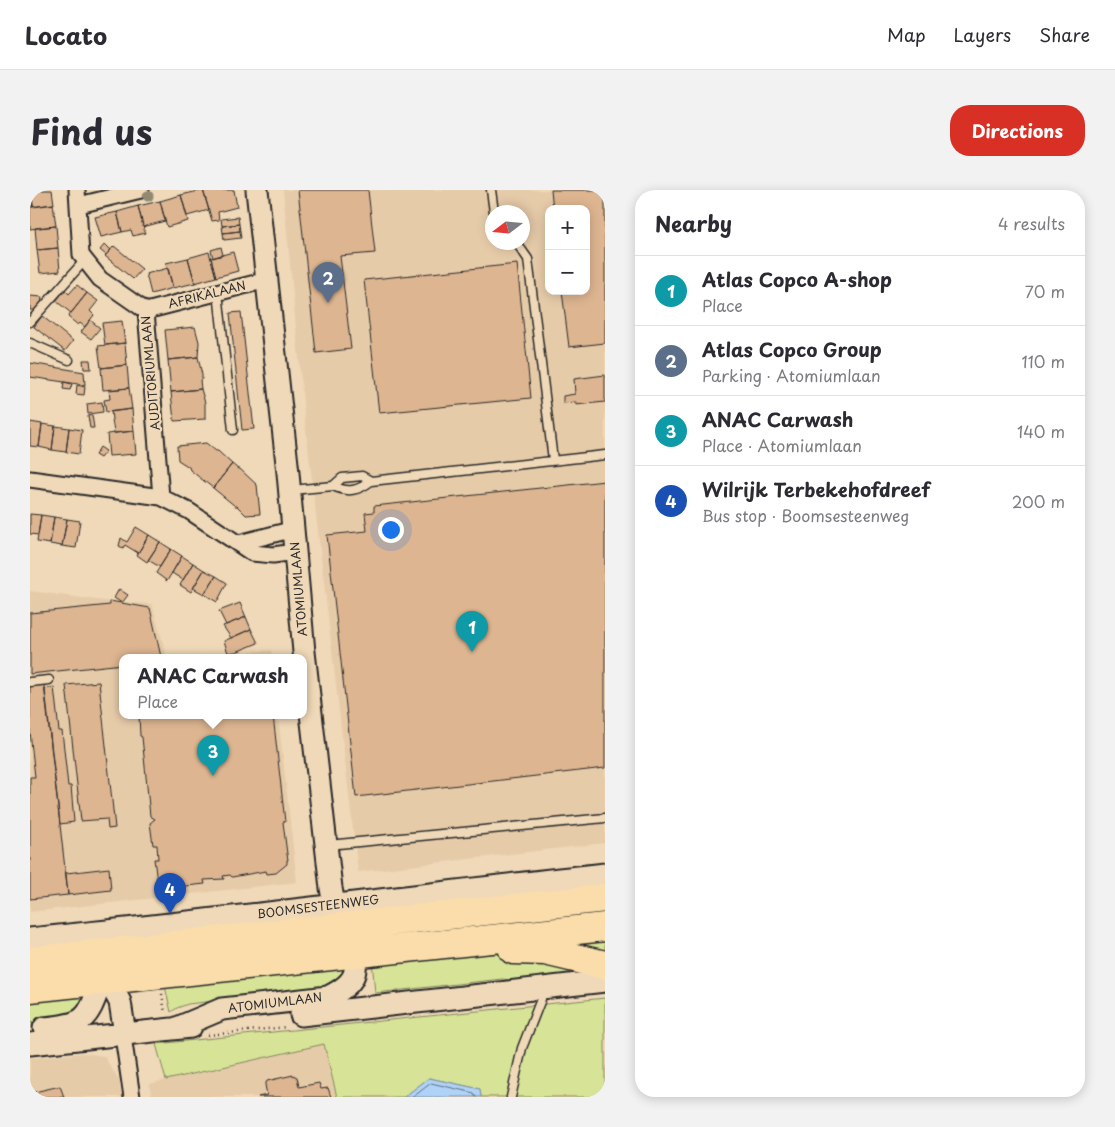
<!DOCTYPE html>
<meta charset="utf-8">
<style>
:root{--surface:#fff;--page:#f2f2f3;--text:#2b2b33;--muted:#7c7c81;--line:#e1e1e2;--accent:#d93025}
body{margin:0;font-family:"Playpen Sans",sans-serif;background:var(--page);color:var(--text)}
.controls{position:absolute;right:15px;top:15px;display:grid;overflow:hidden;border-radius:10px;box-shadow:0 2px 12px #0003}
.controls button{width:45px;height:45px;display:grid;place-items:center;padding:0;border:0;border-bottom:1px solid var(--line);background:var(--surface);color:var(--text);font:25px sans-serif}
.compass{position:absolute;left:455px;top:15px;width:45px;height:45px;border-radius:50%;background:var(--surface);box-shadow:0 2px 12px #0003;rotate:254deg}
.you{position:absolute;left:360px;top:339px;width:18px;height:18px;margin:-12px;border:4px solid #fff;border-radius:50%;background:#1a73e8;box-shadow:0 0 0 8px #1a73e833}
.badge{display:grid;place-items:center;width:32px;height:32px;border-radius:50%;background:var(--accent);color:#fff;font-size:16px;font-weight:700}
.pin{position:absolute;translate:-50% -41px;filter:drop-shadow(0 1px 2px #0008)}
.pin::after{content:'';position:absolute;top:26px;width:18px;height:15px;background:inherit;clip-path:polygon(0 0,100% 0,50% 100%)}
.popup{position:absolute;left:89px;top:464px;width:188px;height:65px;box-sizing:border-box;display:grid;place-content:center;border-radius:10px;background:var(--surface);filter:drop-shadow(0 1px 4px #0005);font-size:16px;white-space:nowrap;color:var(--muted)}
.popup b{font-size:19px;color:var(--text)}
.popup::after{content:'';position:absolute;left:50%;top:100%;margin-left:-10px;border:10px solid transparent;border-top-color:var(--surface)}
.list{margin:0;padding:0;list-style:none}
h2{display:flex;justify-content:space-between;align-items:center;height:65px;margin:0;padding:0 20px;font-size:21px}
h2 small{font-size:16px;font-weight:400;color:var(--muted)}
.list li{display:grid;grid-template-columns:32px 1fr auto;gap:15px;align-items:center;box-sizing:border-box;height:70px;padding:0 20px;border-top:1px solid var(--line)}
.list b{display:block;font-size:19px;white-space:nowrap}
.list p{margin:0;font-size:16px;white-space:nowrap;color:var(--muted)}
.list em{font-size:16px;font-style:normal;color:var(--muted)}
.map{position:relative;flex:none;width:575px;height:907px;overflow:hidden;border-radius:20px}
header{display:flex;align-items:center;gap:30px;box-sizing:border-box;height:70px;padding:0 25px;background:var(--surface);border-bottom:1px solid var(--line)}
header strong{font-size:24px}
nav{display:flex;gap:28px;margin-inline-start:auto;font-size:18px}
.intro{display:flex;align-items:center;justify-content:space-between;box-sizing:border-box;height:120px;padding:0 30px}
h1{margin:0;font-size:35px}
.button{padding:12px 22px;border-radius:20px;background:var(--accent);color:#fff;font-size:18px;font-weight:700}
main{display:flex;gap:30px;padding:0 30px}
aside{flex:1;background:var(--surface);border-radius:20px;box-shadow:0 2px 12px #0003}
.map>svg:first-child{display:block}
.built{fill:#e6cba9;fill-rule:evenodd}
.green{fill:#d7e396;stroke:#818760}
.water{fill:#afd3f8;stroke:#7a90a6}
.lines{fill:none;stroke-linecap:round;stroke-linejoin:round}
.shore{stroke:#606e7d;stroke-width:1}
.building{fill:#ddb590;stroke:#2b2b2b}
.lane-casing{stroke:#2b2b2b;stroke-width:11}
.street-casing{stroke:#2b2b2b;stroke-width:19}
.secondary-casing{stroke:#2b2b2b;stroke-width:25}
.highway-casing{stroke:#2b2b2b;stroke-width:31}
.path{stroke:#2b2b2b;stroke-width:2.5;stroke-dasharray:1 4;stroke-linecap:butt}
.lane{stroke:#f0d9b8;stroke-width:8}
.street{stroke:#f0d9b8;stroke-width:15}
.secondary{stroke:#f0d9b8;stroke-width:21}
.highway{stroke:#faddab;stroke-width:28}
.tree{fill:#928973}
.labels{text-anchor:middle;stroke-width:4.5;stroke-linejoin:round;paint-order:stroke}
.street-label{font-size:12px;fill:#2b2b2b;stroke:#f0d9b8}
</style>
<header>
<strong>Locato</strong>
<nav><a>Map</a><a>Layers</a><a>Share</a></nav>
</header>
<div class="intro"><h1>Find us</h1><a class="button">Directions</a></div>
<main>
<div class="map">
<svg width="575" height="907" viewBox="0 0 575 907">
<rect width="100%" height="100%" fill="#f0d9b8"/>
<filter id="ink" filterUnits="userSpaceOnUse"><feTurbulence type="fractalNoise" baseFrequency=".02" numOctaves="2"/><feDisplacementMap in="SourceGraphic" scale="10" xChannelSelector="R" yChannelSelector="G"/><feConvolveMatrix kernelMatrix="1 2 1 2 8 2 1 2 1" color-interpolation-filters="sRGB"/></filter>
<g filter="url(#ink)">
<path class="built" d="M253 0H575V653L328 682 274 223ZM519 19H556V101H519ZM462 22H492V52H462Z
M0 401 74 411 122 414 137 467H93V525H248L267 692 0 722Z
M241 460 242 467H161Z
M294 854 307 907H122L119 894Z
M53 863 74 866 89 890 92 907H0V868Z"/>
<path class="green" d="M575 746V770L517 749Z
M495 763 575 778 503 792 472 789 345 803 342 770 368 767 398 770 459 764Z
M315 773C312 788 305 795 290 799L158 814 147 818 141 822 134 792Z
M54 802C54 831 21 830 0 833V807Z
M575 808V907H451L450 899 399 888 374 907H307L294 854 136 890 126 854Z"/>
<path class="water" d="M399 888 450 899 451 907H374Z"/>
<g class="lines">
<path class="shore" d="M383 907 401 893 444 903 446 907"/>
</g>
<path class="building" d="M1 0H22L24 14 3 17Z
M173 0H204L207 17 188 22 189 30 182 31Z
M173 0 179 20 157 26 151 5Z
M268 0H338L345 63 310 66 321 159 286 163Z
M521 0H575V153L539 157 532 101H556V19H523Z
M2 3 3 17H0V4Z
M151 5 158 31 137 37 130 11Z
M130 11 135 31 113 37 108 16Z
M23 14 26 36 0 39V17Z
M108 16 115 43 103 46 101 40 92 42 87 22Z
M87 22 92 42 71 47 65 27Z
M208 27 209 34 192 36 191 29Z
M209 34 210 41 193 43 192 36Z
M26 36 28 58 7 60 5 38Z
M210 41 211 48 194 50 193 43Z
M75 54 81 60 76 65 70 60Z
M84 56 112 79 103 89 75 66Z
M191 57 193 65 183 68 181 60Z
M28 58 30 81 10 83 7 60Z
M179 62 186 87 165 93 158 68Z
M203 62 208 81 186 87 181 68Z
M158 68 165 93 143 98 136 73Z
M487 74 501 208 349 223 334 90Z
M138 78 143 98 121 104 116 84Z
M47 95 57 103 41 123 26 111 35 100 39 104Z
M57 103 68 111 60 121 64 125 55 137 50 133 48 135 38 127Z
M0 106 12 107 11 114 7 120H0Z
M211 122 224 239 212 240 200 123Z
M12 126 43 151 35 161 4 137Z
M60 130 70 138 61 149 51 142Z
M92 131 95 153 75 155 72 133Z
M165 137 169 152 168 167 138 170 135 140Z
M95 153 97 175 71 178 68 156Z
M168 167 172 185V189L170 190 171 199 141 202 138 170Z
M53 170H60L61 179H54Z
M0 173 54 182 55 195 0 187Z
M97 175 99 198 73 200 71 178Z
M575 185V212L546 215V212L533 213V206L545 204 544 189Z
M34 192 42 194 40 200 33 199Z
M47 195 55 197 54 205 46 204Z
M99 198 102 219 76 222 74 210 80 209 79 200Z
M171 199 175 213V229L144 231 141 202Z
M72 212 73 222 58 224 57 214Z
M102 219 104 241 84 243 81 222Z
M62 225 64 238H60L58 226Z
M0 232 12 234 9 257 0 256Z
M12 234 25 236 22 260 9 257Z
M25 236 39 238 36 262 22 260Z
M39 238 52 240 49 264 36 262Z
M104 241 106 264 79 266 77 244Z
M176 253 186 261H188L202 274 183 298 160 280 159 277 148 270 147 256Z
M70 257 76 261 70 268 65 265Z
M202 274 208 279H210L227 295 230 324 216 325 207 316H205L183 298Z
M575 291V578L326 607 297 345 337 341 335 323 344 322V316Z
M0 324 11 325 8 345 0 344Z
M11 325 24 327 20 354 7 352Z
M24 327 37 329 32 356 20 354Z
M37 329 50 331 46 358 32 356Z
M106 337 119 345 108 363 95 355 93 358 89 356 91 348 97 352Z
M119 345 130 352 117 372 107 365Z
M130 352 141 359 130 377 118 370Z
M141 359 152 366 137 391 126 383Z
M152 366 163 373 153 390 142 383Z
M163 373 174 380 161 402 150 395Z
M174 380 186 386 174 404 163 398Z
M186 386 197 393 187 412 174 404Z
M89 399 98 405 92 413 84 408Z
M80 411 120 418 131 467H93V474L0 484V423L80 415Z
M210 413 216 427 196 435 189 421Z
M216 427 221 439 201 448 193 436Z
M221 439 228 453 206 462 198 463 194 451Z
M69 492 85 638 78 639 77 629 51 631 36 495Z
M14 495 38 705 0 709V587H5L0 542V496Z
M24 497 29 541H32L38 596H41L44 632 30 634 15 499Z
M109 525H243L255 632H253L257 664 258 670H257V674L246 683 237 684 236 681 202 687 200 685 193 686 194 689 174 690 175 694 128 699 124 669H128L127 655H123L120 633 125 629 120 626 112 547 110 546Z
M79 678 81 700 38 705 36 683Z
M263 885 267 887 269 897 289 893 291 899 298 898 301 907H228L237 905 235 895 237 891Z
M30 896 34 907H0V903Z"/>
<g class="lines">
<g class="lane-casing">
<path id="lane" d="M461 0 464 22
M486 52 498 69 523 270
M188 102 203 240
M0 132 55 70
M0 153 39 170
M303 296C318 303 328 301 341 291L575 265
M262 300 303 296 312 288 332 286 341 291
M0 492 19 490
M298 655 575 628
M481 907 492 858 511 809 510 799"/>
</g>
<g class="street-casing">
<path id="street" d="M47 0 51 65 70 89 116 121 131 307
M49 15 111 0
M116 121 237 90
M0 289 131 307 159 321 222 363 243 365 265 362
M209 353 264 339
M95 844 94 853 102 907"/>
</g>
<g class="secondary-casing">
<path id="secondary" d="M0 749C192 730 383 705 575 684
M68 780 72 790 83 799 90 812 95 844
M271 825 575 791
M14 838C58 834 57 829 72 790
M147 838 192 819 298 807C308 802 324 794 325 780 327 765 317 750 311 736 307 723 303 712 301 698L274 462 258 283 227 0
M0 854 161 837"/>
</g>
<g class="highway-casing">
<path id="highway" d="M483 760 515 761 575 775
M0 771 575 708
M0 798 575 737"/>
</g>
<path class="path" d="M132 804 135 823
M178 845 257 837"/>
<use href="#lane" class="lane"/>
<use href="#street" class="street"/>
<use href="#secondary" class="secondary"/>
<use href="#highway" class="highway"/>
</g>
<circle class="tree" cx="118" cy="6" r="5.5"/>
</g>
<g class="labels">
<g class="street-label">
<text transform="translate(177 105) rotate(-14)" y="4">AFRIKALAAN</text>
<text transform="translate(121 183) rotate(-95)" y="4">AUDITORIUMLAAN</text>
<text transform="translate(269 399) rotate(-95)" y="4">ATOMIUMLAAN</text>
<text transform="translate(288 717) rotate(-7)" y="4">BOOMSESTEENWEG</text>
<text transform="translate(245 813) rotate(-7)" y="4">ATOMIUMLAAN</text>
</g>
</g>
</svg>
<div class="controls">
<button>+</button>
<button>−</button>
</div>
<svg class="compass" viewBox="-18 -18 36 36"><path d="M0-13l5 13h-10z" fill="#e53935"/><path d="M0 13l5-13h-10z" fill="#7c7c81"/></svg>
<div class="you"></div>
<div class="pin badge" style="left:442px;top:462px;background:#0f9aa8">1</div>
<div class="pin badge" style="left:298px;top:113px;background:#5c6f8a">2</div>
<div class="pin badge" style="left:183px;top:586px;background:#0f9aa8">3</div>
<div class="popup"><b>ANAC Carwash</b>Place</div>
<div class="pin badge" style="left:140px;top:724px;background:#1a4fb4">4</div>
</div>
<aside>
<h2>Nearby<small>4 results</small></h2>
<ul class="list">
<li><span class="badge" style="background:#0f9aa8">1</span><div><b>Atlas Copco A-shop</b><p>Place</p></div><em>70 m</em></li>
<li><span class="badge" style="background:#5c6f8a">2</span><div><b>Atlas Copco Group</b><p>Parking · Atomiumlaan</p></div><em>110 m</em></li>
<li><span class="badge" style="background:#0f9aa8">3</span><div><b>ANAC Carwash</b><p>Place · Atomiumlaan</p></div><em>140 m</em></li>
<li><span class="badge" style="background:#1a4fb4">4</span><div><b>Wilrijk Terbekehofdreef</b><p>Bus stop · Boomsesteenweg</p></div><em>200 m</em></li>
</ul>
</aside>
</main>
